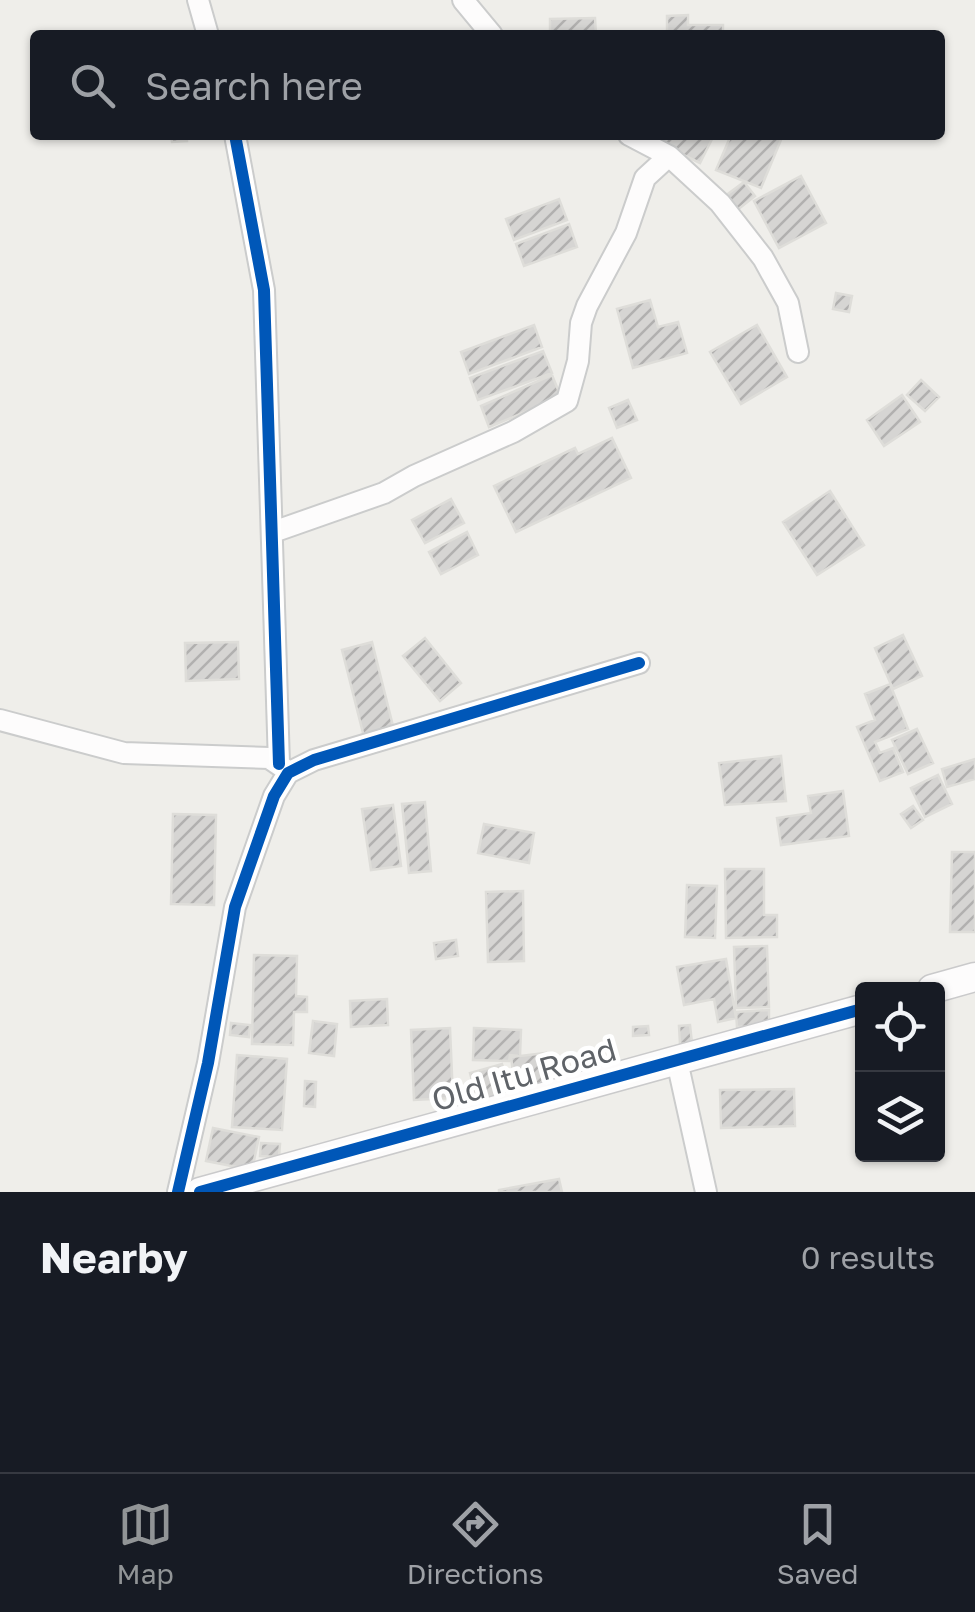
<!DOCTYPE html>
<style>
:root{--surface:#171b24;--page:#242831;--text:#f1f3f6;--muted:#9ea1a6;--line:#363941;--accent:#919496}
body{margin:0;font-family:"Golos Text",sans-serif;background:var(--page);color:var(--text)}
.controls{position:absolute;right:30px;bottom:30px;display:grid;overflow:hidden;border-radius:10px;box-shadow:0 2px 8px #0004}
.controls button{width:90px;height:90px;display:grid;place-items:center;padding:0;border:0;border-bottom:2px solid var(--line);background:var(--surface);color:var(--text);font:50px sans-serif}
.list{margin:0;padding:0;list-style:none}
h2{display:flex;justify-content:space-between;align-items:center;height:130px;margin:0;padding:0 40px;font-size:42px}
h2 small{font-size:32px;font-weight:400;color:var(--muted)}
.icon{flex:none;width:55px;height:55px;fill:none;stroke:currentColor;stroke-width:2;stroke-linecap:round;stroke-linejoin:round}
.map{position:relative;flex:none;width:975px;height:1192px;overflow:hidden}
.search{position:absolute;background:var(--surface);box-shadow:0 2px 8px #0004;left:30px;right:30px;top:30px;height:110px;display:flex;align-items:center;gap:25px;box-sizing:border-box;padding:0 35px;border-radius:10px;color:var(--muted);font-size:38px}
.sheet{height:280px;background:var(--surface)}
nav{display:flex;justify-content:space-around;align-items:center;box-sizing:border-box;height:140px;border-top:2px solid var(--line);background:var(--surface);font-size:28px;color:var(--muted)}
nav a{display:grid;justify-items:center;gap:5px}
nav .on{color:var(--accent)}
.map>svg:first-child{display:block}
.building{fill:url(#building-hatch);stroke:#deddd9;stroke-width:2.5}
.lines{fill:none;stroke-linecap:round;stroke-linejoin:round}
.street-casing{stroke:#cbcccc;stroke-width:24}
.secondary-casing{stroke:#cacacb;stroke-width:31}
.street{stroke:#fdfcfc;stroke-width:20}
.secondary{stroke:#fdfcfc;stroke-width:28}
.cycleway-casing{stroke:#fff;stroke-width:19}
.cycleway{stroke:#0057b8;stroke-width:12}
.labels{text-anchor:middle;stroke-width:9;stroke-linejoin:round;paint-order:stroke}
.street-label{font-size:32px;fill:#5f6368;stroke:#fff}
</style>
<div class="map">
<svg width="975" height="1192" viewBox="0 0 975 1192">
<defs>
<pattern id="building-hatch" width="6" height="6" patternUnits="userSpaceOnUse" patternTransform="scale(2.5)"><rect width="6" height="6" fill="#d6d5d3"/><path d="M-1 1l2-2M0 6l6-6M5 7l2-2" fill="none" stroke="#b1b0af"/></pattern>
</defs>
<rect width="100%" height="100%" fill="#efeeea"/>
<path class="building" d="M688 15V25H723V35H667V16Z
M595 18 596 35H550V19Z
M171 135H187V141L172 142Z
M642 135H714L700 163Z
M731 135H783L761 188 716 170Z
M801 176 826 223 779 248 754 201Z
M744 182 755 196 736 211 725 196Z
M559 199 567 220 514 240 506 219Z
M569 224 577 247 524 266 516 244Z
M836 293 852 296 849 312 833 309Z
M650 300 658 327 678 322 687 353 633 368 617 309Z
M534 325 542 347 469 374 461 352Z
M757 325 787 377 741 404 710 352Z
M543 351 552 373 478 400 470 378Z
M552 375 561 397 489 427 481 406Z
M921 380 939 397 925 411 907 395Z
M902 395 920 422 884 446 867 420Z
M628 400 637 420 617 428 609 408Z
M612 438 631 478 516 532 494 486 575 448 578 454Z
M830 491 864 545 817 575 783 522Z
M451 499 464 523 425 543 412 520Z
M467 532 478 555 441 574 429 552Z
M903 635 922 676 893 689 875 648Z
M425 638 461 683 440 701 403 656Z
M238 642 239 679 186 681 185 643Z
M372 642 394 730 364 737 342 650Z
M890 684 908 729 875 742 880 753 893 748 903 772 880 781 857 727 875 720 865 694Z
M917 729 933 763 908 774 892 740Z
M781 756 786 801 725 805 719 763Z
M975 759V779L947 787 942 769Z
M938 775 952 804 925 817 911 788Z
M843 791 849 836 781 845 777 818 811 813 808 796Z
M425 802 431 871 409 873 402 804Z
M393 805 401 866 371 870 362 809Z
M913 806 923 820 911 828 901 814Z
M173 814 216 815 214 905 171 904Z
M484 824 534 833 529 863 478 853Z
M952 852H975V932H950Z
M725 869H764V915H777V937L726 938Z
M687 885 717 886 715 938 685 937Z
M523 891 524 961 488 962 486 892Z
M456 940 458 956 436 959 434 943Z
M767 946 769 1007 736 1008 734 947Z
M254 955 297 956 296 996 307 997V1012H294L293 1045 252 1044Z
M726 959 736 1018 718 1022 714 999 684 1005 677 967Z
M387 999 388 1025 351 1027 350 1001Z
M769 1010V1026L737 1027 736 1012Z
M313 1021 337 1024 334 1056 309 1053Z
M231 1023 250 1025 249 1037 230 1035Z
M690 1025 692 1043 680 1044 679 1026Z
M648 1026 649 1035 633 1036V1027Z
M450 1028 453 1098 414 1100 411 1030Z
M474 1028 521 1030 520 1056 510 1055 509 1061 473 1060Z
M546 1053 550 1090 516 1094 511 1057Z
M237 1055 287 1059 282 1130 232 1127Z
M502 1064 513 1100 480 1109 470 1073Z
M305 1081 316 1082 315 1107 304 1106Z
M794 1089 795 1126 721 1128 720 1090Z
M213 1128 259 1137 252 1170 206 1161Z
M261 1143 280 1144 279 1157 260 1156Z
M559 1179 562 1192H499V1190Z"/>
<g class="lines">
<g class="street-casing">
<path id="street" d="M198 0 208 35
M463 0 492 35
M235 135 264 290 279 764
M629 135 669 156 720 203 763 258 788 303 798 352
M273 532 384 493 414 476 513 432 567 401 578 361 581 323 587 306 626 233 645 178 669 156
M0 720 124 753 269 758 285 769
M677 1061 706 1192
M178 1192 208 1063 235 907 274 796 288 773 314 760 639 663"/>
</g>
<g class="secondary-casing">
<path id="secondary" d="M932 989 975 977
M200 1192 862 1009"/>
</g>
<use href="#street" class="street"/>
<use href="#secondary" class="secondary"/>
<g class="cycleway-casing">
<path id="cycleway" d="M235 135 264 290 279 764
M178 1192 208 1063 235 907 274 796 288 773 314 760 639 663
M200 1192 862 1009"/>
</g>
<use href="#cycleway" class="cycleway"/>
</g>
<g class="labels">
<g class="street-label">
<text transform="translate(524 1075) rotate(-16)" y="11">Old Itu Road</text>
</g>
</g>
</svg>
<div class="controls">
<button><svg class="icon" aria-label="locate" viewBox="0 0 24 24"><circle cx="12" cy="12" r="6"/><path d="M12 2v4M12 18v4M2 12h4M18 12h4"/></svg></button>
<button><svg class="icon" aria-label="layers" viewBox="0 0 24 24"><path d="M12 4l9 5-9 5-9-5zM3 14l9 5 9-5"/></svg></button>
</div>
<div class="search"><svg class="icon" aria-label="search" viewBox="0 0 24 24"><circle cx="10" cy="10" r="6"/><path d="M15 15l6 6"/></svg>Search here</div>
</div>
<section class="sheet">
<h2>Nearby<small>0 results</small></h2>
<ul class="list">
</ul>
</section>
<nav>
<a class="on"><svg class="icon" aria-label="map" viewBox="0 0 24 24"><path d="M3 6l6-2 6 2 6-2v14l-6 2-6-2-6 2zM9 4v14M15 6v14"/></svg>Map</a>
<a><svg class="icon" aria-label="directions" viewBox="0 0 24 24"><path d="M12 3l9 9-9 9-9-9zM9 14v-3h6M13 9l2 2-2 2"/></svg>Directions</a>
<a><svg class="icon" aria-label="saved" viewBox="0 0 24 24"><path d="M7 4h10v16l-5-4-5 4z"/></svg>Saved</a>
</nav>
